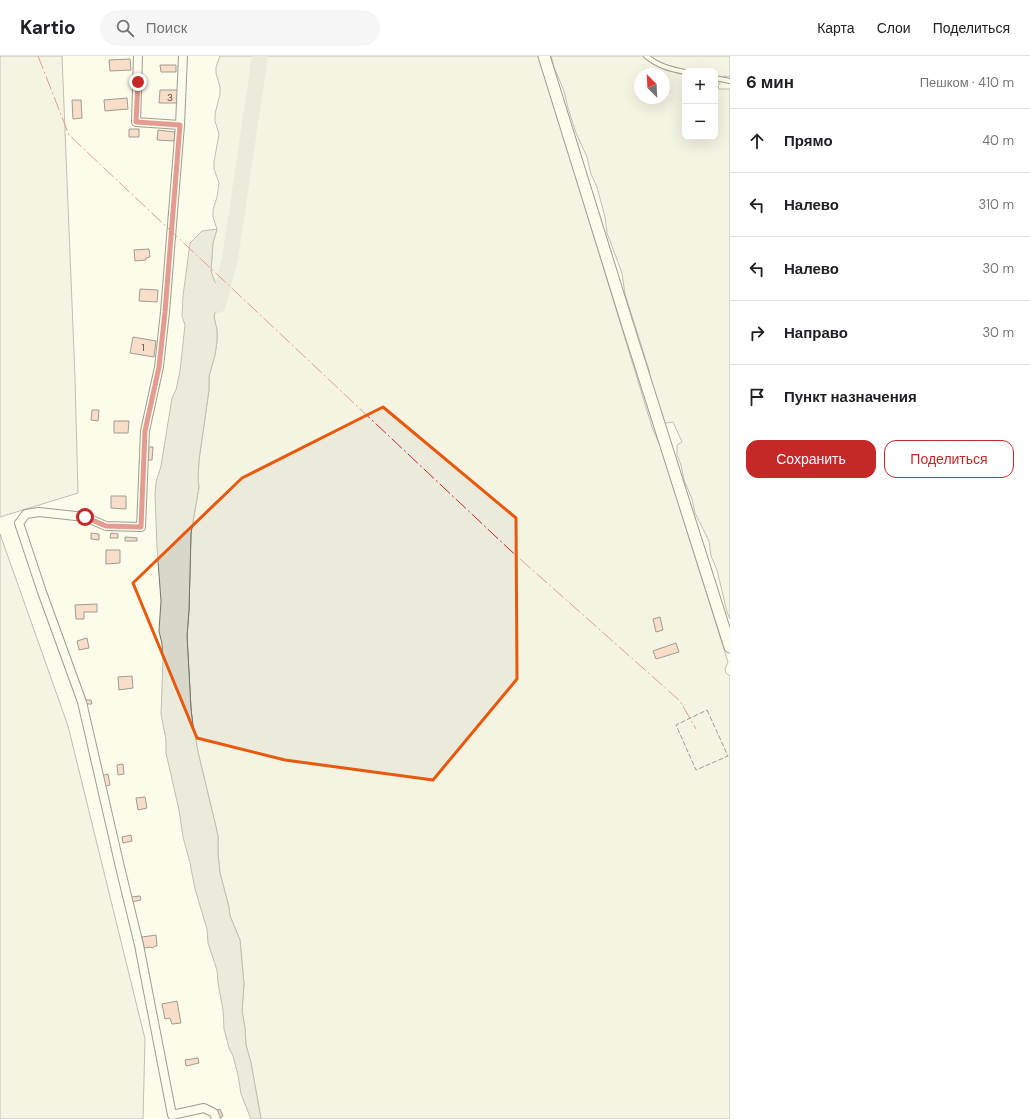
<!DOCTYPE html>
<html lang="ru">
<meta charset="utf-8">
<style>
:root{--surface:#fff;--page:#f6f6f6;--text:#202124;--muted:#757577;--line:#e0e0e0;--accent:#c62828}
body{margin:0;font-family:"DM Sans",sans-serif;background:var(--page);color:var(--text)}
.controls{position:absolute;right:12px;top:12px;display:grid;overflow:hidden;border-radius:8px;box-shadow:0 4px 16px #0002}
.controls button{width:36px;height:36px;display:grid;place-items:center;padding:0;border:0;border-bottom:1px solid var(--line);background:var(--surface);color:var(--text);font:20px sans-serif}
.compass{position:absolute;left:634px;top:12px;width:36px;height:36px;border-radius:50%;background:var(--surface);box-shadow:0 4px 16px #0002;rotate:336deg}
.stop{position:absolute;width:12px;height:12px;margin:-9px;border:3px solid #c62828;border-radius:50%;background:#fff}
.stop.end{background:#c62828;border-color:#fff;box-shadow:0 1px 4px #0008}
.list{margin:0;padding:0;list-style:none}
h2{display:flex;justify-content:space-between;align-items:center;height:52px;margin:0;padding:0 16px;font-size:17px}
h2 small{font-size:13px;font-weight:400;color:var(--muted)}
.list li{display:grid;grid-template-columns:26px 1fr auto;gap:12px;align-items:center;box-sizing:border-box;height:64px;padding:0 16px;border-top:1px solid var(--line)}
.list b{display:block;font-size:15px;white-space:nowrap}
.list em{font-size:13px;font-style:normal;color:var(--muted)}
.actions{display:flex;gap:8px;padding:12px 16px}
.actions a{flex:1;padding:9px 0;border:1px solid var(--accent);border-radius:12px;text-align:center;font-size:14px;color:var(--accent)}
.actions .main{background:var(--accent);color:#fff}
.icon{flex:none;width:22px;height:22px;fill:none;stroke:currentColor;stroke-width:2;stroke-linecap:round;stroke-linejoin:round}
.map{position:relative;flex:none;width:730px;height:1063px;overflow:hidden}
header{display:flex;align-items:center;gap:24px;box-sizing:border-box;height:56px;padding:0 20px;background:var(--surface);border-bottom:1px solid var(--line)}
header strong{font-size:19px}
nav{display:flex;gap:22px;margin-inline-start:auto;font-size:14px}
.search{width:280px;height:36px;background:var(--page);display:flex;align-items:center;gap:10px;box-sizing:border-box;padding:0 14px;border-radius:22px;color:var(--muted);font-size:15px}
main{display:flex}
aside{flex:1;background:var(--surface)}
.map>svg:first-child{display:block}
.green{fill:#ecebdb;stroke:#74746e;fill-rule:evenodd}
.water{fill:#d8d7c9;stroke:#74746e}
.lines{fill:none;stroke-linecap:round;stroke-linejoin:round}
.river{stroke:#d8d7c9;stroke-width:16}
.building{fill:#f2b8a0;stroke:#2b2b2b}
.lane-casing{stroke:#2b2b2b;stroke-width:6}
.street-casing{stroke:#2b2b2b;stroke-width:10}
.secondary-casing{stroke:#2b2b2b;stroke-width:13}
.lane{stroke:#fdfbea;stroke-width:4}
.street{stroke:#fdfbea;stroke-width:8}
.secondary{stroke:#fdfbea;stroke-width:11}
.fence{stroke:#2b2b2b;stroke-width:1;stroke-dasharray:5 2;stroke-linecap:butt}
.power{stroke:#c62828;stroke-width:1;stroke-dasharray:14 3 2 3;stroke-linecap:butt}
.route{stroke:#c62828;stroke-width:5}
.marked{fill:none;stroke:#e8590c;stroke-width:3;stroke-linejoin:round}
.labels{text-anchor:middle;stroke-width:3;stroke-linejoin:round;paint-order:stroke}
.number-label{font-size:10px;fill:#5d4e48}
</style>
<header>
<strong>Kartio</strong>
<div class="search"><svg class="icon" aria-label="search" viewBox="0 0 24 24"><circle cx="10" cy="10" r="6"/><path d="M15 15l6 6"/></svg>Поиск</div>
<nav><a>Карта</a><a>Слои</a><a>Поделиться</a></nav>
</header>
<main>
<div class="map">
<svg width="730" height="1063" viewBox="0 0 730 1063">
<rect width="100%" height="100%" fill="#fdfbea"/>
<path class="green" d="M0 0H62L75 322 78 437 0 461Z
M220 0H539L652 371 661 392 728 606 725 613 726 617 730 620V1063H261L251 1007 246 989 245 972 242 955 244 928 240 884 230 860 229 851 220 817 218 797V780L216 771 198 696 195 679 193 670 191 653 187 580 189 554 191 477 199 431 198 423 199 404 209 334V320L215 299 217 285V274L214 261 217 248 218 233 213 221 211 215 213 187 217 173 213 161V154L217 141 219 127 214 113V106L219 78 215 65V58L220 38V31L216 17V11Z
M551 0H730V21L724 20 718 30 719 33H730V563L727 556 717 514 711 500 709 485 695 457 692 443 684 424 681 409 677 399V389L682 386 673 366 666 367 661 363 651 329 649 314 625 238 622 217 607 177 605 161 597 131 591 118 587 101 576 77 568 52 564 35 554 11ZM685 15H715V81H685ZM640 18H664V42H640Z
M0 478 68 670 145 983 143 1063H0Z"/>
<path class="water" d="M217 173 213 187 211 215 213 221 218 233 219 240 214 261 217 274V285L215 299 209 320V334L199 404 198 423 199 431 191 477 189 554 187 580 191 653 193 670 195 679 198 696 216 771 218 780V797L220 817 229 851 230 860 240 884 244 928 242 955 245 972 246 989 251 1007 261 1063H251L241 1038 238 1019 233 1000 229 992 224 973 223 954 218 927 217 914 208 887 207 873 195 833 190 807 183 781 179 754 166 697V684L161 658 163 604 162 588 159 575 161 545 157 492 155 438 156 426 161 410 172 342 176 334 180 315 185 269 182 260 183 240 190 187 202 175Z"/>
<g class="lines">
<path class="river" d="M218 249 230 203 260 0"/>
</g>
<path class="building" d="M130 3 131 14 110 15 109 4Z
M160 9H176V16H161Z
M160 34H180L179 47H159Z
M127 42 128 53 105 55 104 44Z
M72 44H81L82 62 73 63Z
M129 73H139V81H129Z
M158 74 175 76 174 85 157 84Z
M149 193 150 201 146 202V204L135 205 134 194Z
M140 233 158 234 157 246 139 245Z
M133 281 156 285 154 301 130 297Z
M92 354H99L98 365 91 364Z
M114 365H129L128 377H114Z
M147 391H153L152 404H146Z
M111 440H126V453L111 452Z
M91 477 99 478V484L91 483Z
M111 477 118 478V482H110Z
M125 481 137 482V485H125Z
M106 494H120V507L106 508Z
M97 548V556H84V563H76L75 549Z
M660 561 663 574 656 576 653 563Z
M87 582 89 592 79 594 77 585Z
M676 587 679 596 656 603 653 595Z
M132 620 133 632 119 634 118 621Z
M86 644H91L92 648H86Z
M123 708 124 718 118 719 117 709Z
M108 718 110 729 103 731 101 720Z
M145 741 147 752 138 754 136 742Z
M131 779 132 785 123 787 122 781Z
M140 840 141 844 132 846 131 841Z
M156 879 157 890H155L154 891 152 892 151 891 144 892 142 881Z
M177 945 181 967 172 968 170 962 165 963 162 948Z
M198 1002 199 1007 186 1010 185 1004Z
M220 1053 223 1060 219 1062 215 1055Z"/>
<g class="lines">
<g class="lane-casing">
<path id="lane" d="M646 0C658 10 670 13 685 16
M715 22 730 25"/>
</g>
<g class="street-casing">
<path id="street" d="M138 0 136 66 180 69 165 256 159 311 145 375 141 471 106 470 85 461 39 456 26 458 19 467 42 536 82 646 120 811 139 889 172 1059 204 1052 214 1057 216 1063
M180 69 183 0"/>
</g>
<g class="secondary-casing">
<path id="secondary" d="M544 0 628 270 730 591"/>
</g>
<use href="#lane" class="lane"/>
<use href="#street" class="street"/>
<use href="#secondary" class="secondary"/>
<path class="fence" d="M707 654 728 700 696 714 676 669Z"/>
<path class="power" d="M38 0 69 79 510 494 680 645 696 673"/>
</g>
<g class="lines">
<path class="route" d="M85 461 106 470 141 471 145 375 159 311 165 256 180 69 136 66 138 26"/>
</g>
<path d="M0 0H730V1063H0ZM383 351 516 462 517 623 433 724 285 704 197 682 133 527 242 422Z" fill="#fdfbea" fill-opacity=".55" fill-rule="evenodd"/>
<path class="marked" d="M383 351 516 462 517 623 433 724 285 704 197 682 133 527 242 422Z"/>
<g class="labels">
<g class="number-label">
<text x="170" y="45">3</text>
<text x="143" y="295">1</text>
</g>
</g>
</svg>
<div class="controls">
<button>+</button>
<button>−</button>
</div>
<svg class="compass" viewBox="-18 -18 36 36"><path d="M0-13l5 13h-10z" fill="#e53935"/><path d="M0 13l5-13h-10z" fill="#757577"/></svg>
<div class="stop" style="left:85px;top:461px"></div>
<div class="stop end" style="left:138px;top:26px"></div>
</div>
<aside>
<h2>6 мин<small>Пешком · 410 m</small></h2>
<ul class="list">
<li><svg class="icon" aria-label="ahead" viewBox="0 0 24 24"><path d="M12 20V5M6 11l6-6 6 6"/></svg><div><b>Прямо</b></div><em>40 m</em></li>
<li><svg class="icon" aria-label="left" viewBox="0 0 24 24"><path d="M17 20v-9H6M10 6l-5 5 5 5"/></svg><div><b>Налево</b></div><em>310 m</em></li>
<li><svg class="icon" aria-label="left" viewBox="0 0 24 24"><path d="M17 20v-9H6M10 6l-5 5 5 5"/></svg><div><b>Налево</b></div><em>30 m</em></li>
<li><svg class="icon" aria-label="right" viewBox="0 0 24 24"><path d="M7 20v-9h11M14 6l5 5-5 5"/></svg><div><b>Направо</b></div><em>30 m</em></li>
<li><svg class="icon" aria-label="arrive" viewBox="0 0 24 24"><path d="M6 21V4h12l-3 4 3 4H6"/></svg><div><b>Пункт назначения</b></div></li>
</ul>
<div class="actions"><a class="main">Сохранить</a><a>Поделиться</a></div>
</aside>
</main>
